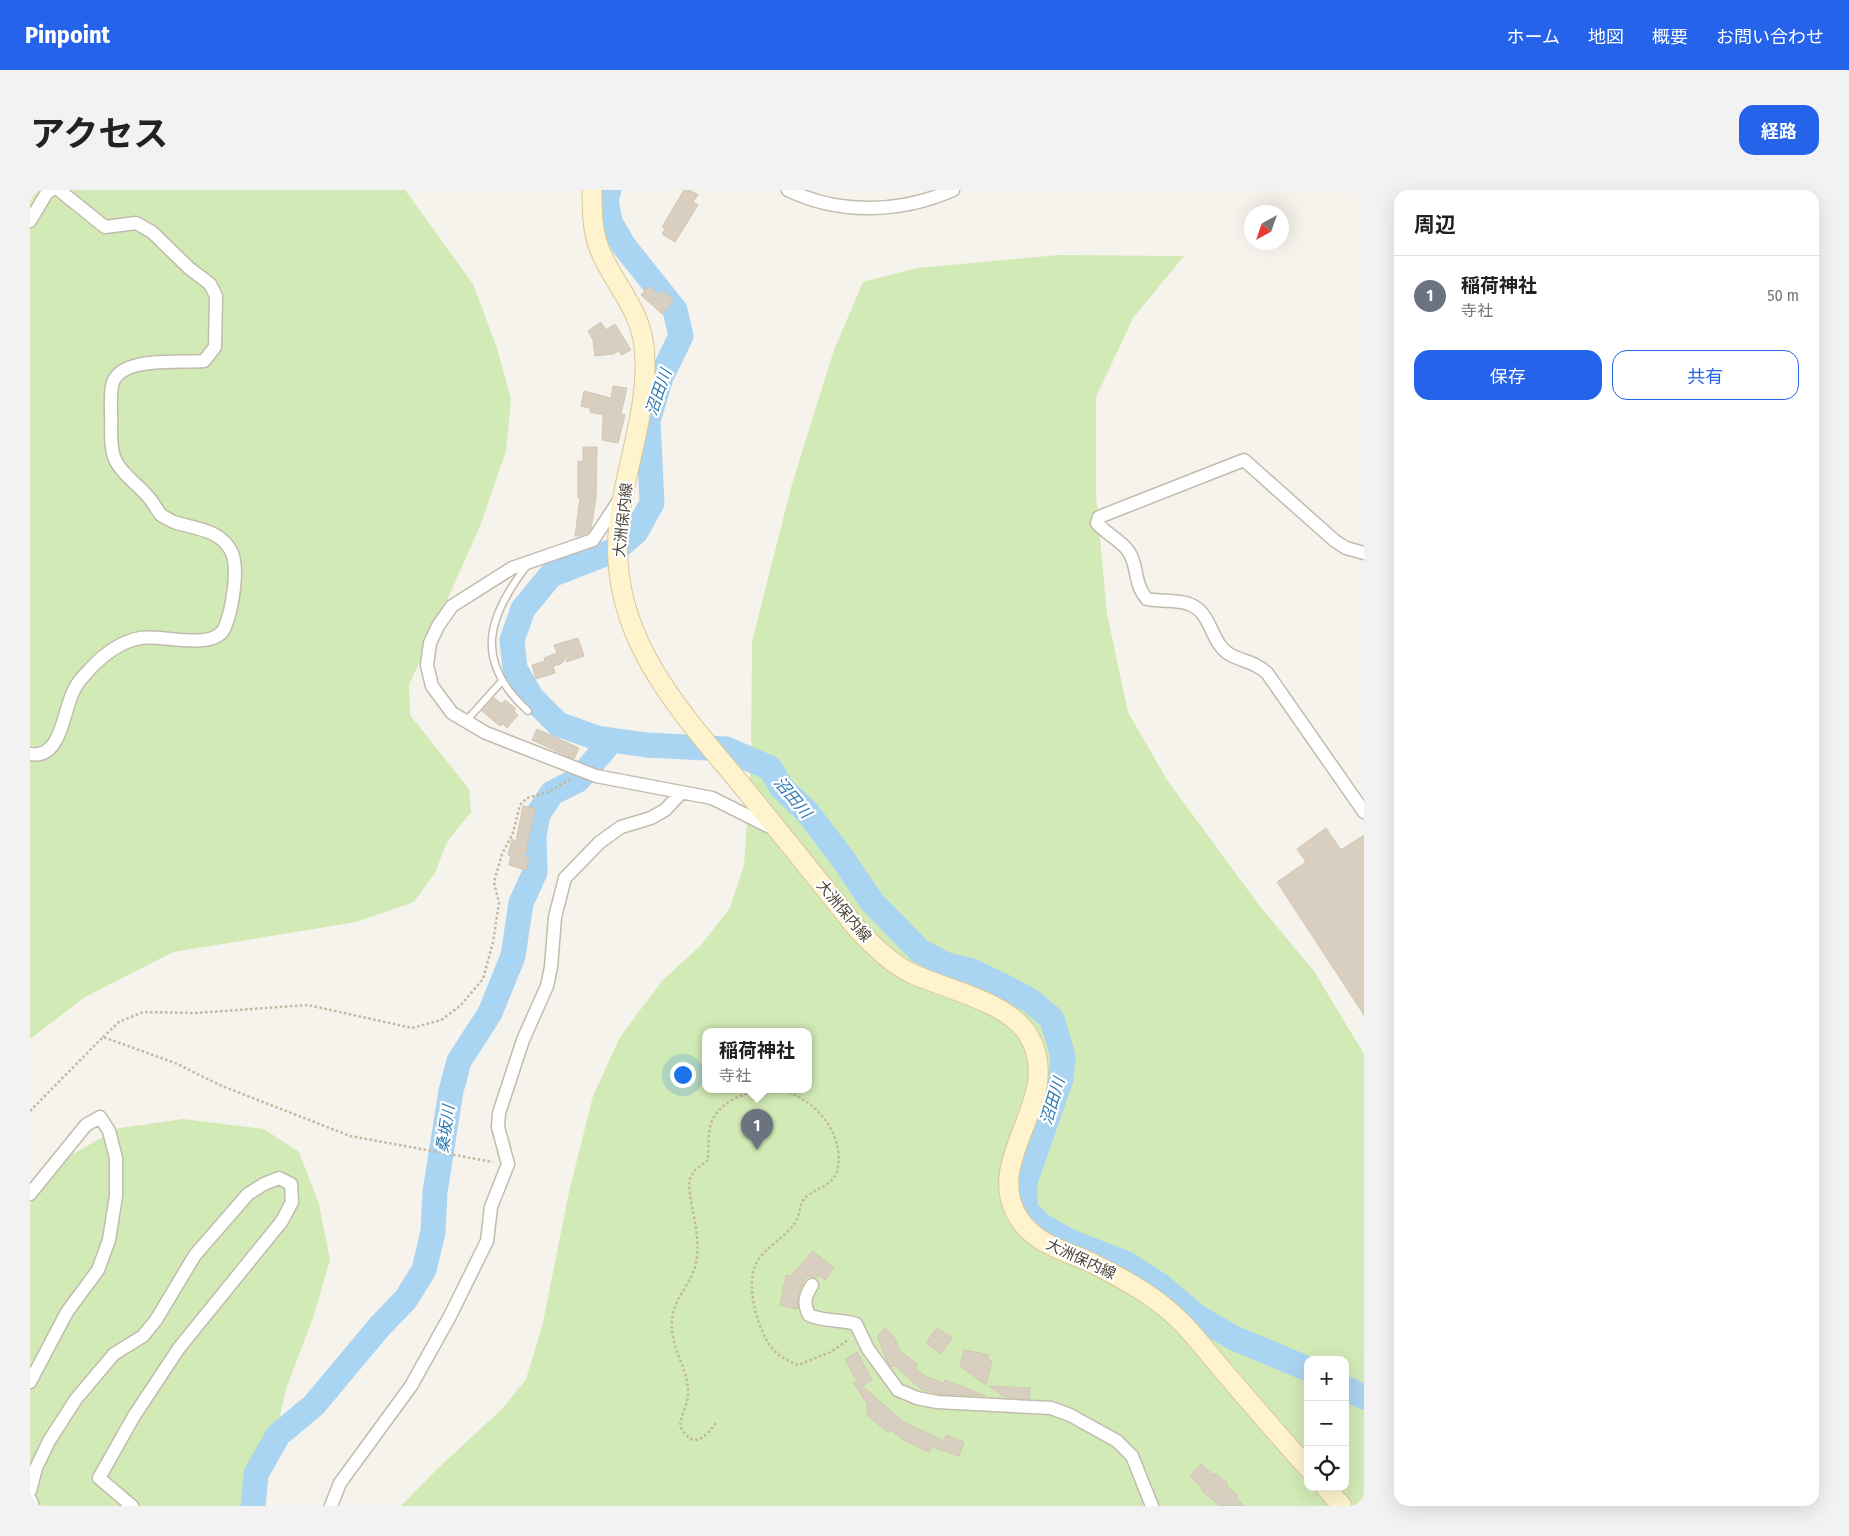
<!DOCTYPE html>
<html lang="ja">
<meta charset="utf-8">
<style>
:root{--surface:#fff;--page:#f2f2f2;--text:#222;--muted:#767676;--line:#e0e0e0;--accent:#2563eb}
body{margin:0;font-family:"Fira Sans Condensed","Noto Sans JP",sans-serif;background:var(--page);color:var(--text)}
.controls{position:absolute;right:15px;bottom:15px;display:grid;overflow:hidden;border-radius:10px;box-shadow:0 5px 20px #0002}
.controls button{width:45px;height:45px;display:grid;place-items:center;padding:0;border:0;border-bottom:1px solid var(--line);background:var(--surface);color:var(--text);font:25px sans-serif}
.compass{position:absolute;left:1214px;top:15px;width:45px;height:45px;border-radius:50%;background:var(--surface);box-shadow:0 5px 20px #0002;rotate:220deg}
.you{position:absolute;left:652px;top:884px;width:18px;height:18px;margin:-12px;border:4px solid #fff;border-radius:50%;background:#1a73e8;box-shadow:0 0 0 8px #1a73e833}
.badge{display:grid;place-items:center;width:32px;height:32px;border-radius:50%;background:var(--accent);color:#fff;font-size:16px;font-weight:700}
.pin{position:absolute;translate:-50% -41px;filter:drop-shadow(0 1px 2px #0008)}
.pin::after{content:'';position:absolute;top:26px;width:18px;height:15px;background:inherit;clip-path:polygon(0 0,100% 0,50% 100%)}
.popup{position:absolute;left:672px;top:838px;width:110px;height:65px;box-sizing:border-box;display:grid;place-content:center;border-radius:10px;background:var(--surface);filter:drop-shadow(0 1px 4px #0005);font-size:16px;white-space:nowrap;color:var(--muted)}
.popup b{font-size:19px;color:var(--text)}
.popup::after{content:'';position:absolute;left:50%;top:100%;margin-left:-10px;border:10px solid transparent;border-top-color:var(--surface)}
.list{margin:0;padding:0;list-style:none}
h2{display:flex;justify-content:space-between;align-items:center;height:65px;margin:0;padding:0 20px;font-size:21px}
h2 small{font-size:16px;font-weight:400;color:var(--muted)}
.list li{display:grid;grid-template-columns:32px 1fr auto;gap:15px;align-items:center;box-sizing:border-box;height:80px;padding:0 20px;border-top:1px solid var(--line)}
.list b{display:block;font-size:19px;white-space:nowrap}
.list p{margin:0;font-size:16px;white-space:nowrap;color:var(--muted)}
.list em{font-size:16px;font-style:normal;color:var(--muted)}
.actions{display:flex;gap:10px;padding:15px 20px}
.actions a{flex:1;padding:11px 0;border:1px solid var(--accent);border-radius:15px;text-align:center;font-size:18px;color:var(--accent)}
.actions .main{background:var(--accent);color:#fff}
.icon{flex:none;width:28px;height:28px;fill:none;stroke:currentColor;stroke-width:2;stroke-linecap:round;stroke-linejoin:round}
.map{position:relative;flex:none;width:1334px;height:1316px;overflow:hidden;border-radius:15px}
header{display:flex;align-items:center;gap:30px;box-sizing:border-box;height:70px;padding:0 25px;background:var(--accent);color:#fff}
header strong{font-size:24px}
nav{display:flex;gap:28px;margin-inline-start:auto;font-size:18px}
.intro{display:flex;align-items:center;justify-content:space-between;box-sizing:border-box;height:120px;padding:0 30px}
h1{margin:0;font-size:35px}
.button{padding:12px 22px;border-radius:15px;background:var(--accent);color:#fff;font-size:18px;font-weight:700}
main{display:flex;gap:30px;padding:0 30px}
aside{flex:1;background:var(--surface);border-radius:15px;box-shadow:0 5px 20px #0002}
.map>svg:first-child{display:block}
.green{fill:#d2eab5;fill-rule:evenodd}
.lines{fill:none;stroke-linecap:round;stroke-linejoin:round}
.river{stroke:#a9d4f2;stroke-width:25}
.building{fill:#d8cfc1;stroke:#d3c7b4}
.service-casing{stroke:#c2bbae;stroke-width:9}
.minor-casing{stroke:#c2bbae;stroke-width:15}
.secondary-casing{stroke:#d6c79b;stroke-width:21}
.path{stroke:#c4b79f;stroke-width:2.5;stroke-dasharray:2.5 2.5;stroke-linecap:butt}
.service{stroke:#fff;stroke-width:6}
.minor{stroke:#fff;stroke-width:12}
.secondary{stroke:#fff3cd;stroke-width:19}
.labels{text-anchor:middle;stroke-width:4.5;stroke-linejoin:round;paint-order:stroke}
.street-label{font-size:15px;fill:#4b4439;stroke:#fff}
.water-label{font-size:16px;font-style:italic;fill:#2e7ab2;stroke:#fff}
</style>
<header>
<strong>Pinpoint</strong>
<nav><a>ホーム</a><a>地図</a><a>概要</a><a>お問い合わせ</a></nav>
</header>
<div class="intro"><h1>アクセス</h1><a class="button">経路</a></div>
<main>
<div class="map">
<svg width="1334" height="1316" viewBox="0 0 1334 1316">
<rect width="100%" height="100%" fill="#f6f3ec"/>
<path class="green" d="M0 0H375L443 94 467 158 481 209 476 261 450 336 379 495 380 525 439 599 441 622 417 652 405 683 384 712 326 732 143 762 55 807 0 849Z
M1028 65 1154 66 1103 128 1066 207V305L1077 424 1098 522 1137 590 1229 715 1284 781 1334 864V1316H371L405 1281 473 1218 496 1189 512 1137 539 1002 563 906 590 847 632 791 670 756 700 718 714 675 721 571 722 452 762 294 804 160 833 92 888 78ZM676 841H778V899H676ZM1278 1170H1315V1297H1278Z
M153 929 234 939 269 962 289 1014 300 1070 284 1125 256 1199 230 1316H0V1014L41 965 89 938Z"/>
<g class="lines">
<path class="river" d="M579 0 576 10 580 32 594 56 645 120 651 146 631 187 618 231 622 313 606 342 585 360 521 385 493 419 482 450 485 479 502 508 528 534 567 548 616 555 696 559 740 578 752 598 778 623 813 669 842 712 890 761 917 775 942 781 973 796 1001 811 1022 829 1033 866 1031 889 995 992V1019L1012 1036 1041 1052 1097 1074 1131 1096 1166 1126 1204 1148 1278 1179
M1315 1198 1334 1207
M223 1316 226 1284 248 1245 284 1215 350 1136 376 1109 394 1080 403 1042 405 1002 421 901 429 871 460 823 483 766 491 713 505 682 504 646 508 624 522 603 548 590 582 550"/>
</g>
<path class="building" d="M654 0H660L668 5 663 12 668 15 645 52 632 44 635 39 632 37Z
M619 96 629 105 633 100 644 110 632 124 611 105Z
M571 132 576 140 585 134 601 160 591 165 589 161 583 164 565 166 563 150 558 141Z
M583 196 597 198 591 224 595 225 588 253 572 250 573 225 560 222V218L551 216 554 201 581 208Z
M553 257H567L566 308 561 339 558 343 549 346H545L550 308H548V271L553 272Z
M548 448 554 466 536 472 540 464 531 474 523 476 525 483 506 489 502 475 515 471 514 468 527 463 524 455Z
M464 508 472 514 475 510 486 519 484 521 488 525 477 538 473 534 470 536 452 521Z
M507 539 549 558 544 569 502 550Z
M493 616 505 618 495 667 499 668 496 680 479 675 481 666 478 665 482 649 486 651Z
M1296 638 1311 660 1334 645V825L1247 692 1276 672 1267 659Z
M783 1061 804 1078 795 1090 788 1085 786 1088 776 1086 768 1104V1119L750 1115 756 1085 761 1086Z
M855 1138 864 1147 870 1161 888 1175 885 1178 895 1186 914 1193 915 1190 956 1206 907 1204 891 1199 865 1176 861 1177 856 1168 847 1146Z
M907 1138 922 1148 911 1164 896 1153Z
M934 1160 959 1165 958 1170 962 1171 956 1195 930 1176Z
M827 1162 842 1190 832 1196 874 1232 914 1251 916 1245 934 1252 929 1266 902 1257 899 1262 872 1249 861 1240 858 1243 836 1224 839 1221 836 1218 838 1215 823 1192 827 1191 815 1169Z
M958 1196 1000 1198 999 1209 975 1207Z
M1171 1274 1183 1285 1185 1283 1198 1294 1196 1296 1208 1306 1206 1308 1214 1316H1190L1171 1300 1173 1298 1160 1286Z"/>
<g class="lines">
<g class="service-casing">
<path id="service" d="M498 521C443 471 457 427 498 374
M436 531 472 491"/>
</g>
<g class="minor-casing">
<path id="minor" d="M758 0C810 25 871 23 923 0
M0 31 18 1 22 0
M590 309 563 350 482 378 422 416 408 436 400 453 397 475 402 496 422 523 456 543 566 586 682 608 744 639
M1334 363 1316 358 1305 351 1214 270 1069 327 1067 333C1076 344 1091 350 1099 362 1109 378 1103 393 1117 409 1131 412 1147 409 1159 414 1182 422 1180 452 1199 464 1213 472 1224 471 1237 483L1334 622
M0 564C32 570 33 520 44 500 47 492 55 485 60 479 74 464 90 452 110 448 132 444 185 462 195 437 202 420 209 380 202 363 191 339 165 339 144 332 140 330 134 327 131 325 127 320 124 314 120 309 109 295 90 283 84 267 79 252 82 236 81 222 81 212 80 201 83 192 93 166 151 173 174 171L185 157 186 106 180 94 159 78 122 42 106 33 75 37 29 0
M0 1004 56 935 70 927 79 941 86 968V1006L79 1050 68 1080 37 1122 0 1192
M782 1095C775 1106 773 1113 779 1125 795 1132 810 1129 826 1134L838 1159 868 1200 887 1208 907 1212 1021 1218 1040 1225 1087 1251 1102 1266 1122 1316
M0 1301 6 1278 19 1251 46 1209 84 1164 113 1146 126 1130 165 1065 218 1004 234 994 249 988 261 994 262 1012 252 1031 149 1158 104 1226 69 1288 102 1316
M0 1309 3 1316
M301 1316 310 1293 381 1196 420 1126 457 1051 461 1017 478 974 468 937 469 923 493 850 517 796 521 777 525 727 535 688 570 652 591 637 621 628 635 620 651 603"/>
</g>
<g class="secondary-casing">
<path id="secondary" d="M562 0C562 19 562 39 569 58 582 92 610 118 614 156 622 229 583 298 588 371 593 465 662 534 718 603 755 649 792 694 828 740 845 757 861 774 883 784 918 800 975 811 997 843 1039 907 948 970 990 1030 1006 1054 1035 1061 1060 1072 1087 1086 1113 1099 1137 1119 1157 1135 1173 1157 1190 1177 1219 1211 1248 1245 1278 1278
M1295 1297 1312 1316"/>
</g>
<path class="path" d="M73 847 89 832 113 822 166 823 278 815 382 838 411 830 430 816 453 789 463 752 469 713 464 692 472 664 483 643 490 615 497 608 516 603 541 589
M0 921 73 847 145 873 192 896 320 946 463 972
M686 1233C673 1250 662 1259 650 1236 651 1225 658 1214 658 1203 659 1178 639 1158 642 1129 644 1108 662 1093 666 1073 672 1045 659 1017 659 990L665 980 678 970C679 958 677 939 683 929 695 905 735 894 760 903 789 914 813 945 808 977 806 994 789 997 777 1006 768 1013 771 1025 765 1033 755 1047 736 1058 728 1070 717 1087 723 1116 729 1133 738 1157 744 1165 768 1175L801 1162 819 1149"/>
<use href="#service" class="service"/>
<use href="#minor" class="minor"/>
<use href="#secondary" class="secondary"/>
</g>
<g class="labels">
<g class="street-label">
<text transform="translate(593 330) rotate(-84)" y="5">大洲保内線</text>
<text transform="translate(814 721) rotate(50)" y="5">大洲保内線</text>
<text transform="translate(1051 1069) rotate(25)" y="5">大洲保内線</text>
</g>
<g class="water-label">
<text transform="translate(628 202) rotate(-71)" y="6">沼田川</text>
<text transform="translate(763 607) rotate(50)" y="6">沼田川</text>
<text transform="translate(1022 911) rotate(-73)" y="6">沼田川</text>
<text transform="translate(415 939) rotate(-82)" y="6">桑坂川</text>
</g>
</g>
</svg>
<div class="controls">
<button>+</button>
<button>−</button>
<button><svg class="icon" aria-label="locate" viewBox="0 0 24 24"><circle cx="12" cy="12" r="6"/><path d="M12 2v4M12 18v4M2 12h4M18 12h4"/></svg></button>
</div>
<svg class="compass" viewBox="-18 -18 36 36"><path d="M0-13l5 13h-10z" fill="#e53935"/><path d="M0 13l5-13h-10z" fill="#767676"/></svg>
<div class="you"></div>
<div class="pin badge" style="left:727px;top:960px;background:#6b7280">1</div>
<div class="popup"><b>稲荷神社</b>寺社</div>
</div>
<aside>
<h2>周辺<small></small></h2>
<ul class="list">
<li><span class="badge" style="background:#6b7280">1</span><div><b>稲荷神社</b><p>寺社</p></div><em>50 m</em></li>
</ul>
<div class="actions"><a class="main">保存</a><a>共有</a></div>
</aside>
</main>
